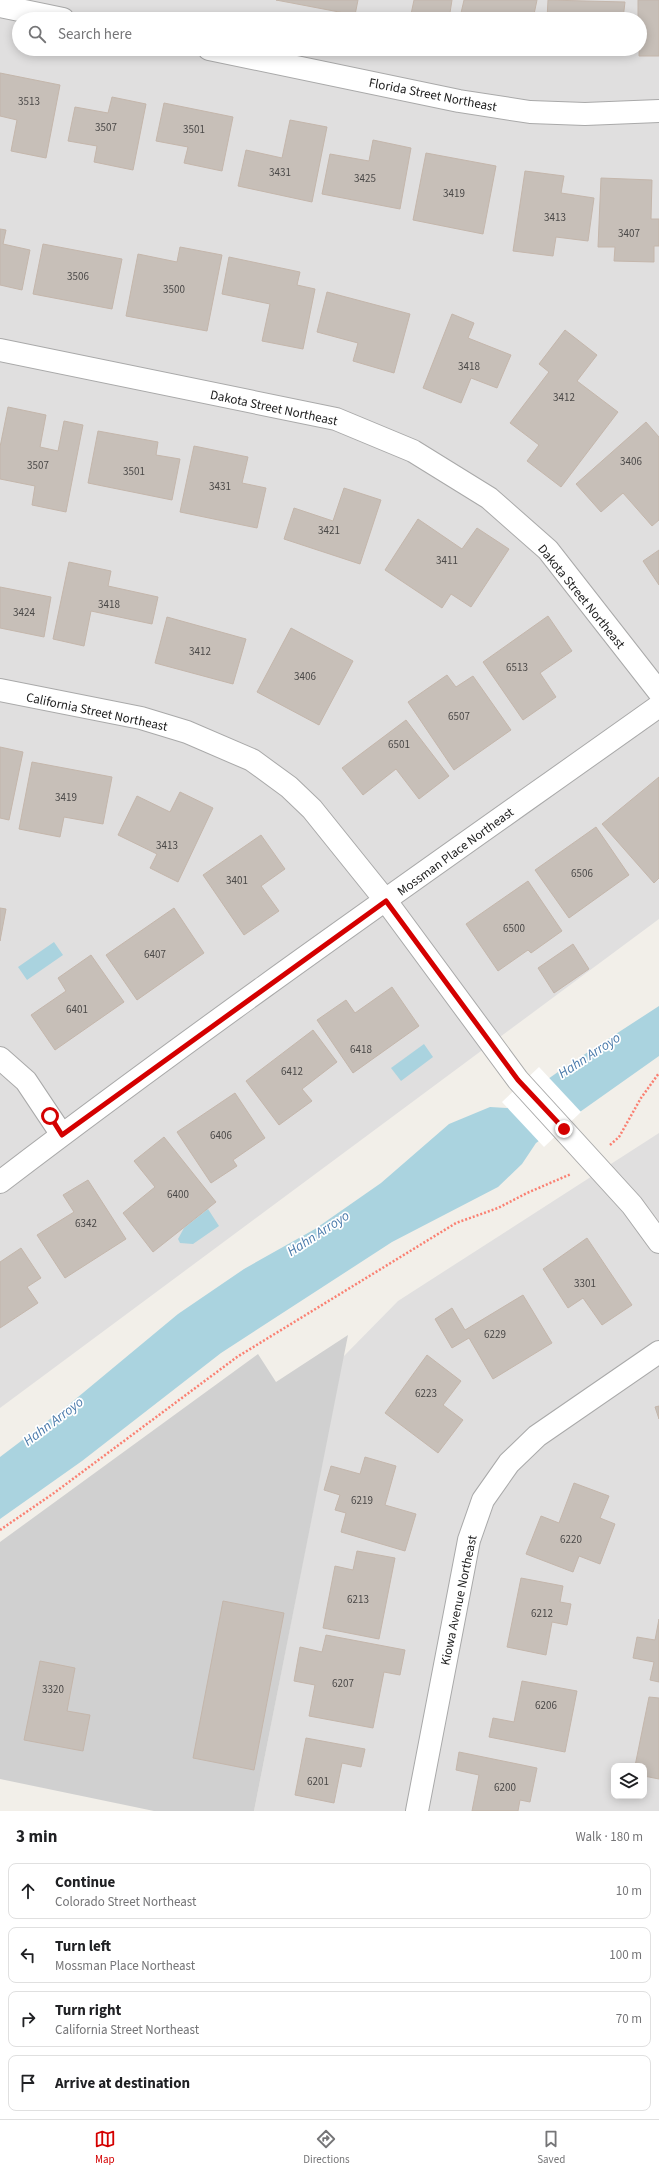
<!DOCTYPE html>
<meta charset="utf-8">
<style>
:root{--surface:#fff;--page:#f2f2f2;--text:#202124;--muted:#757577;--line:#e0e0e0;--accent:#d40000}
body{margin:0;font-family:"Source Sans 3",sans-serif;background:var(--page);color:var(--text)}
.controls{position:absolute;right:12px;bottom:12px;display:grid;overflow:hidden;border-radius:8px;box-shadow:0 2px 10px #0003}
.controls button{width:36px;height:36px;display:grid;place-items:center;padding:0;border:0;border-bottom:1px solid var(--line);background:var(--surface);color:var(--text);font:20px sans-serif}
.stop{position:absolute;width:12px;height:12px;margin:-9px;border:3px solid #d40000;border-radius:50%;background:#fff}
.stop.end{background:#d40000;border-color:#fff;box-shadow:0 1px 4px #0008}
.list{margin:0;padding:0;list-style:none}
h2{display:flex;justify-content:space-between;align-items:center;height:52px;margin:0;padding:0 16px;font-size:17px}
h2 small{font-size:13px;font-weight:400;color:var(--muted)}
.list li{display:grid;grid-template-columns:26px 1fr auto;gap:12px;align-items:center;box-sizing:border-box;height:56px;margin:0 8px 8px;padding:0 8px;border:1px solid var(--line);border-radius:8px}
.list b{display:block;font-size:15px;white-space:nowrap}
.list p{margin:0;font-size:13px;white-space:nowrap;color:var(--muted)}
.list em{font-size:13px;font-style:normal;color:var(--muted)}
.icon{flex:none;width:22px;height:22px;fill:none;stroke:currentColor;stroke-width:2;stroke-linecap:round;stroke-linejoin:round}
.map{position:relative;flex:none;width:659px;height:1811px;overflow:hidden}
.search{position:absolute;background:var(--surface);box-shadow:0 2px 10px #0003;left:12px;right:12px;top:12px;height:44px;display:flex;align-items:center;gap:10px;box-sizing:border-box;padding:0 14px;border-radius:22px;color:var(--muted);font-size:15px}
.sheet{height:308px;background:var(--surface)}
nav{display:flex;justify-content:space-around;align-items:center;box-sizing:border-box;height:56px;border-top:1px solid var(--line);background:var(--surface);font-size:11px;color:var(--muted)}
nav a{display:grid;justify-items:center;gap:2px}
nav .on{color:var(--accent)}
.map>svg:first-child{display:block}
.residential{fill:#e0dfdf;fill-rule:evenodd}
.religious{fill:#d0d0d0}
.water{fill:#aad3df}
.pier{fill:#fff}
.building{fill:#c7bfb8;stroke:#c4b6ab}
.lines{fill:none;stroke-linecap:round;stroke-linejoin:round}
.minor-casing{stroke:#a9a9a9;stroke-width:24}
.path{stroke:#fa8072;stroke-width:2.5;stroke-dasharray:2 2;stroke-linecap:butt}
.minor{stroke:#fff;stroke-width:22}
.route{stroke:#d40000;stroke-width:5}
.labels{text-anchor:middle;stroke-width:3.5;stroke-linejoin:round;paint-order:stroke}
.number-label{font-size:11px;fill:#4b4948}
.street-label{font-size:13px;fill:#222;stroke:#fff}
.water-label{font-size:14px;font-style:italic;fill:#4a7aab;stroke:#fff}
</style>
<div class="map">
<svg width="659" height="1811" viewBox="0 0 659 1811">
<rect width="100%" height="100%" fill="#f2efe9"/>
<path class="residential" d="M0 0H659V919L0 1408ZM19 19H640V49H19Z
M659 1133V1811H254L343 1357 398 1301ZM614 1766H644V1796H614Z"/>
<path class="religious" d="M348 1335 254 1811H154L0 1779V1542L258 1354 276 1382Z"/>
<path class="water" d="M54 942 63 955 27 980 18 967Z
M659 1006V1056L536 1143 522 1164 498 1187 392 1242 221 1353 82 1461 0 1519V1457L66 1407 178 1314 244 1269 315 1229 381 1183 449 1124 490 1107 507 1108 565 1067Z
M424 1044 433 1057 401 1081 391 1068Z
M208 1209 219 1226 193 1244 180 1243 178 1239 184 1228Z"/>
<path class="pier" d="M539 1067 581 1112 544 1147 502 1102Z"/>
<path class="building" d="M276 0H358L355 15Z
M414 0H452L449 19H410Z
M464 0H537L533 19H491L461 13Z
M548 0 625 2 623 19H547Z
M638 0H659V56H639L640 19H638Z
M590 49H620V52Z
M0 73 60 85 46 158 11 151 17 120 0 116Z
M112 97 146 104 133 170 94 162 97 146 68 141 75 107 108 113Z
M164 103 233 117 222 171 184 163 188 147 156 141Z
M290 120 327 127 312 202 238 186 246 150 282 158Z
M373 140 411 148 400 209 322 194 330 154 369 161Z
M426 153 496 166 483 234 413 220Z
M525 171 564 176 561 193 594 198 588 241 556 237 553 256 513 251Z
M601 178 652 180 651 219H659V246H654V262L614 261 615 247H598Z
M0 229 6 230 3 244 30 250 22 290 0 285Z
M43 244 122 259 112 309 33 294Z
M180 247 222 255 207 331 126 316 138 254 177 262Z
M229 257 300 272 297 285 315 289 303 349 262 341 270 304 222 294Z
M327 292 410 314 394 373 353 361 358 343 317 332Z
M452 314 474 323 468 338 511 355 497 388 471 378 461 403 423 388Z
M565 330 597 355 577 381 618 412 561 487 527 461 539 445 510 423 549 372 539 364Z
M8 407 46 415 40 447 58 451 64 421 83 425 66 512 32 505 35 486 0 479V447Z
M646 422 659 437V520L652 526 623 493 601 512 576 484Z
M98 431 158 442 156 455 180 459 172 500 88 483Z
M194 446 248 457 242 483 266 488 257 528 180 512Z
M344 488 381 500 360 564 284 539 294 508 333 521Z
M418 519 462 549 477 528 509 549 471 607 451 594 442 608 385 570Z
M659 550V585L643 561Z
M69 562 111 571 108 586 158 597 152 624 91 611 84 646 53 639Z
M0 587 51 597 44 637 0 628Z
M548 616 572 651 540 673 556 697 523 720 483 662Z
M167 617 246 639 233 684 155 663Z
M291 628 353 661 319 725 257 692Z
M447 675 456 687 473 676 511 730 454 770 408 702Z
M406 720 449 776 419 799 396 769 363 795 342 768Z
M0 747 23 752 9 820 0 818Z
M32 762 112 777 103 824 64 817 60 837 19 829Z
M659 777V878L654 883 602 824Z
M180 792 213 808 178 882 150 868 157 854 118 835 137 796 170 812Z
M596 827 629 875 569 918 535 870Z
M261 835 285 869 261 886 279 911 244 935 203 875Z
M528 881 562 931 531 953 528 950 498 971 466 924Z
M0 908 6 909 0 941Z
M174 908 204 953 137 1000 106 955Z
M573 944 589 969 554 993 538 968Z
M91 955 124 1002 55 1050 31 1015 66 991 58 978Z
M392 987 419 1026 353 1073 317 1020 346 1000 355 1013Z
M313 1030 337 1062 302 1089 312 1101 279 1125 246 1081Z
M235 1093 265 1138 233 1160 237 1166 211 1183 177 1132Z
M164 1137 216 1202 153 1252 123 1213 155 1187 134 1161Z
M88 1180 126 1239 65 1278 37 1235 74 1212 63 1195Z
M587 1238 632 1305 602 1325 583 1298 568 1308 543 1269Z
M21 1248 41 1278 27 1287 38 1303 0 1328V1262Z
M523 1295 552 1343 493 1379 469 1338 452 1348 435 1319 452 1308 465 1330Z
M427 1355 461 1381 443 1405 463 1420 438 1453 385 1413Z
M659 1406V1419L655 1407Z
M365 1457 396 1466 385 1505 416 1514 405 1551 341 1532 346 1513 335 1510 340 1495 324 1490 331 1466 360 1474Z
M574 1483 609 1496 600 1518 615 1524 600 1564 579 1556 573 1572 526 1554 541 1516 559 1523Z
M357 1551 395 1558 379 1639 323 1628 335 1566 353 1570Z
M521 1578 563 1586 560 1602 571 1604 567 1625 552 1622 546 1655 507 1647Z
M223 1601 284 1613 254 1770 193 1758Z
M659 1619V1682L650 1680 654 1662 633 1658 637 1637 655 1640Z
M326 1635 405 1650 400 1675 384 1672 373 1728 309 1716 315 1685 294 1681 300 1647 322 1652Z
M40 1661 75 1668 67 1711 90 1715 83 1751 24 1740Z
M522 1681 577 1691 565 1752 489 1737 493 1718 514 1722Z
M649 1697 659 1698V1779L644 1776V1766H635Z
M306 1738 365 1749 361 1767 342 1763 334 1803 295 1795Z
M459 1752 537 1768 530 1802 520 1800 518 1811H472L479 1775 456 1770Z"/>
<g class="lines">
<g class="minor-casing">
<path id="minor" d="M0 6 63 19
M209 49 459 101 530 112 585 114 659 111
M0 350 336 419 413 451 489 498 548 550 659 692
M0 690 141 718 187 732 252 760 289 787 312 809 386 901 518 1080 632 1205 659 1242
M0 1058 26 1081 62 1135
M0 1182C215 1018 438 863 659 706
M417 1811 469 1540 483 1500 509 1463 537 1436 659 1352"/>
</g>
<path class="path" d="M610 1145 619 1137 641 1098 659 1073
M0 1530 54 1493 237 1357 456 1223 498 1208 527 1193 571 1174"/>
<use href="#minor" class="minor"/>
</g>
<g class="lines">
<path class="route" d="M50 1116 62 1135 386 901 518 1080 564 1129"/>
</g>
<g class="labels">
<g class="number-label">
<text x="29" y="105">3513</text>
<text x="106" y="131">3507</text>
<text x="194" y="133">3501</text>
<text x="280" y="176">3431</text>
<text x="365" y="182">3425</text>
<text x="454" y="197">3419</text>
<text x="555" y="221">3413</text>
<text x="629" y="237">3407</text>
<text x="78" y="280">3506</text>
<text x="174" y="293">3500</text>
<text x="469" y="370">3418</text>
<text x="564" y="401">3412</text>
<text x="631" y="465">3406</text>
<text x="38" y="469">3507</text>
<text x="134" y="475">3501</text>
<text x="220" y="490">3431</text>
<text x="329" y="534">3421</text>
<text x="447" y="564">3411</text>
<text x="109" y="608">3418</text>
<text x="24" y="616">3424</text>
<text x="200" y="655">3412</text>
<text x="517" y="671">6513</text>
<text x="305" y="680">3406</text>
<text x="459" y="720">6507</text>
<text x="399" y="748">6501</text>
<text x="66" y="801">3419</text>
<text x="167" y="849">3413</text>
<text x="582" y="877">6506</text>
<text x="237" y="884">3401</text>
<text x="514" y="932">6500</text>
<text x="155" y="958">6407</text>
<text x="77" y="1013">6401</text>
<text x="361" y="1053">6418</text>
<text x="292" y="1075">6412</text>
<text x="221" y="1139">6406</text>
<text x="178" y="1198">6400</text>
<text x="86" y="1227">6342</text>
<text x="585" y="1287">3301</text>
<text x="495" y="1338">6229</text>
<text x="426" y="1397">6223</text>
<text x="362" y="1504">6219</text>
<text x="571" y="1543">6220</text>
<text x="358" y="1603">6213</text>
<text x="542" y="1617">6212</text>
<text x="343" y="1687">6207</text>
<text x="53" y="1693">3320</text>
<text x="546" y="1709">6206</text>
<text x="318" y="1785">6201</text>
<text x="505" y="1791">6200</text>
</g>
<g class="street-label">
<text transform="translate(433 94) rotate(11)" y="5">Florida Street Northeast</text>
<text transform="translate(274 407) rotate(12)" y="5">Dakota Street Northeast</text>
<text transform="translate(582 596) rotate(51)" y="5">Dakota Street Northeast</text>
<text transform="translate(97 711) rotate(12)" y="5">California Street Northeast</text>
<text transform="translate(455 851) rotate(-36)" y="5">Mossman Place Northeast</text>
<text transform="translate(458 1600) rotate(-78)" y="5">Kiowa Avenue Northeast</text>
</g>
<g class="water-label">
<text transform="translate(589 1055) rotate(-33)" y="5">Hahn Arroyo</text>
<text transform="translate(318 1233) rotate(-33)" y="5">Hahn Arroyo</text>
<text transform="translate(53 1421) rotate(-37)" y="5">Hahn Arroyo</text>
</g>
</g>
</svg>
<div class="controls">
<button><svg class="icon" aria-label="layers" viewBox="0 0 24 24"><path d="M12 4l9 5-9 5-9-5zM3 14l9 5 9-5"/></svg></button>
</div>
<div class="stop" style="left:50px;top:1116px"></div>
<div class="stop end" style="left:564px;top:1129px"></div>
<div class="search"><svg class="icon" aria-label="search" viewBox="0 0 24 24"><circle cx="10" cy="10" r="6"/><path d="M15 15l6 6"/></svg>Search here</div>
</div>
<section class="sheet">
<h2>3 min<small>Walk · 180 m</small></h2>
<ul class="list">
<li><svg class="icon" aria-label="ahead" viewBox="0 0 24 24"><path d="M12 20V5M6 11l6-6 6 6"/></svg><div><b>Continue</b><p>Colorado Street Northeast</p></div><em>10 m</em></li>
<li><svg class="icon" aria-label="left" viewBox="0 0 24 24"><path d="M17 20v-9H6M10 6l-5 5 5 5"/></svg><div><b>Turn left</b><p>Mossman Place Northeast</p></div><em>100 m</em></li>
<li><svg class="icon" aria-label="right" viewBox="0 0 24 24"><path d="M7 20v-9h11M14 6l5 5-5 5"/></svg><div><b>Turn right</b><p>California Street Northeast</p></div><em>70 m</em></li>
<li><svg class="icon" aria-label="arrive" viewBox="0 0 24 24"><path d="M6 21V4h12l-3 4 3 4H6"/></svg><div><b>Arrive at destination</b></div></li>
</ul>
</section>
<nav>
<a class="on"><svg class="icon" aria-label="map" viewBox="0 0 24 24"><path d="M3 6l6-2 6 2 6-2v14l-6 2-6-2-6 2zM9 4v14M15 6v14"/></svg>Map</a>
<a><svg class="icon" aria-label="directions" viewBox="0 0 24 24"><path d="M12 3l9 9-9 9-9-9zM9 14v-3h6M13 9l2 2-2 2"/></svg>Directions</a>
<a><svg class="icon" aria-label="saved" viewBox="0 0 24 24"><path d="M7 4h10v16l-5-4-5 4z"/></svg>Saved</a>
</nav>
